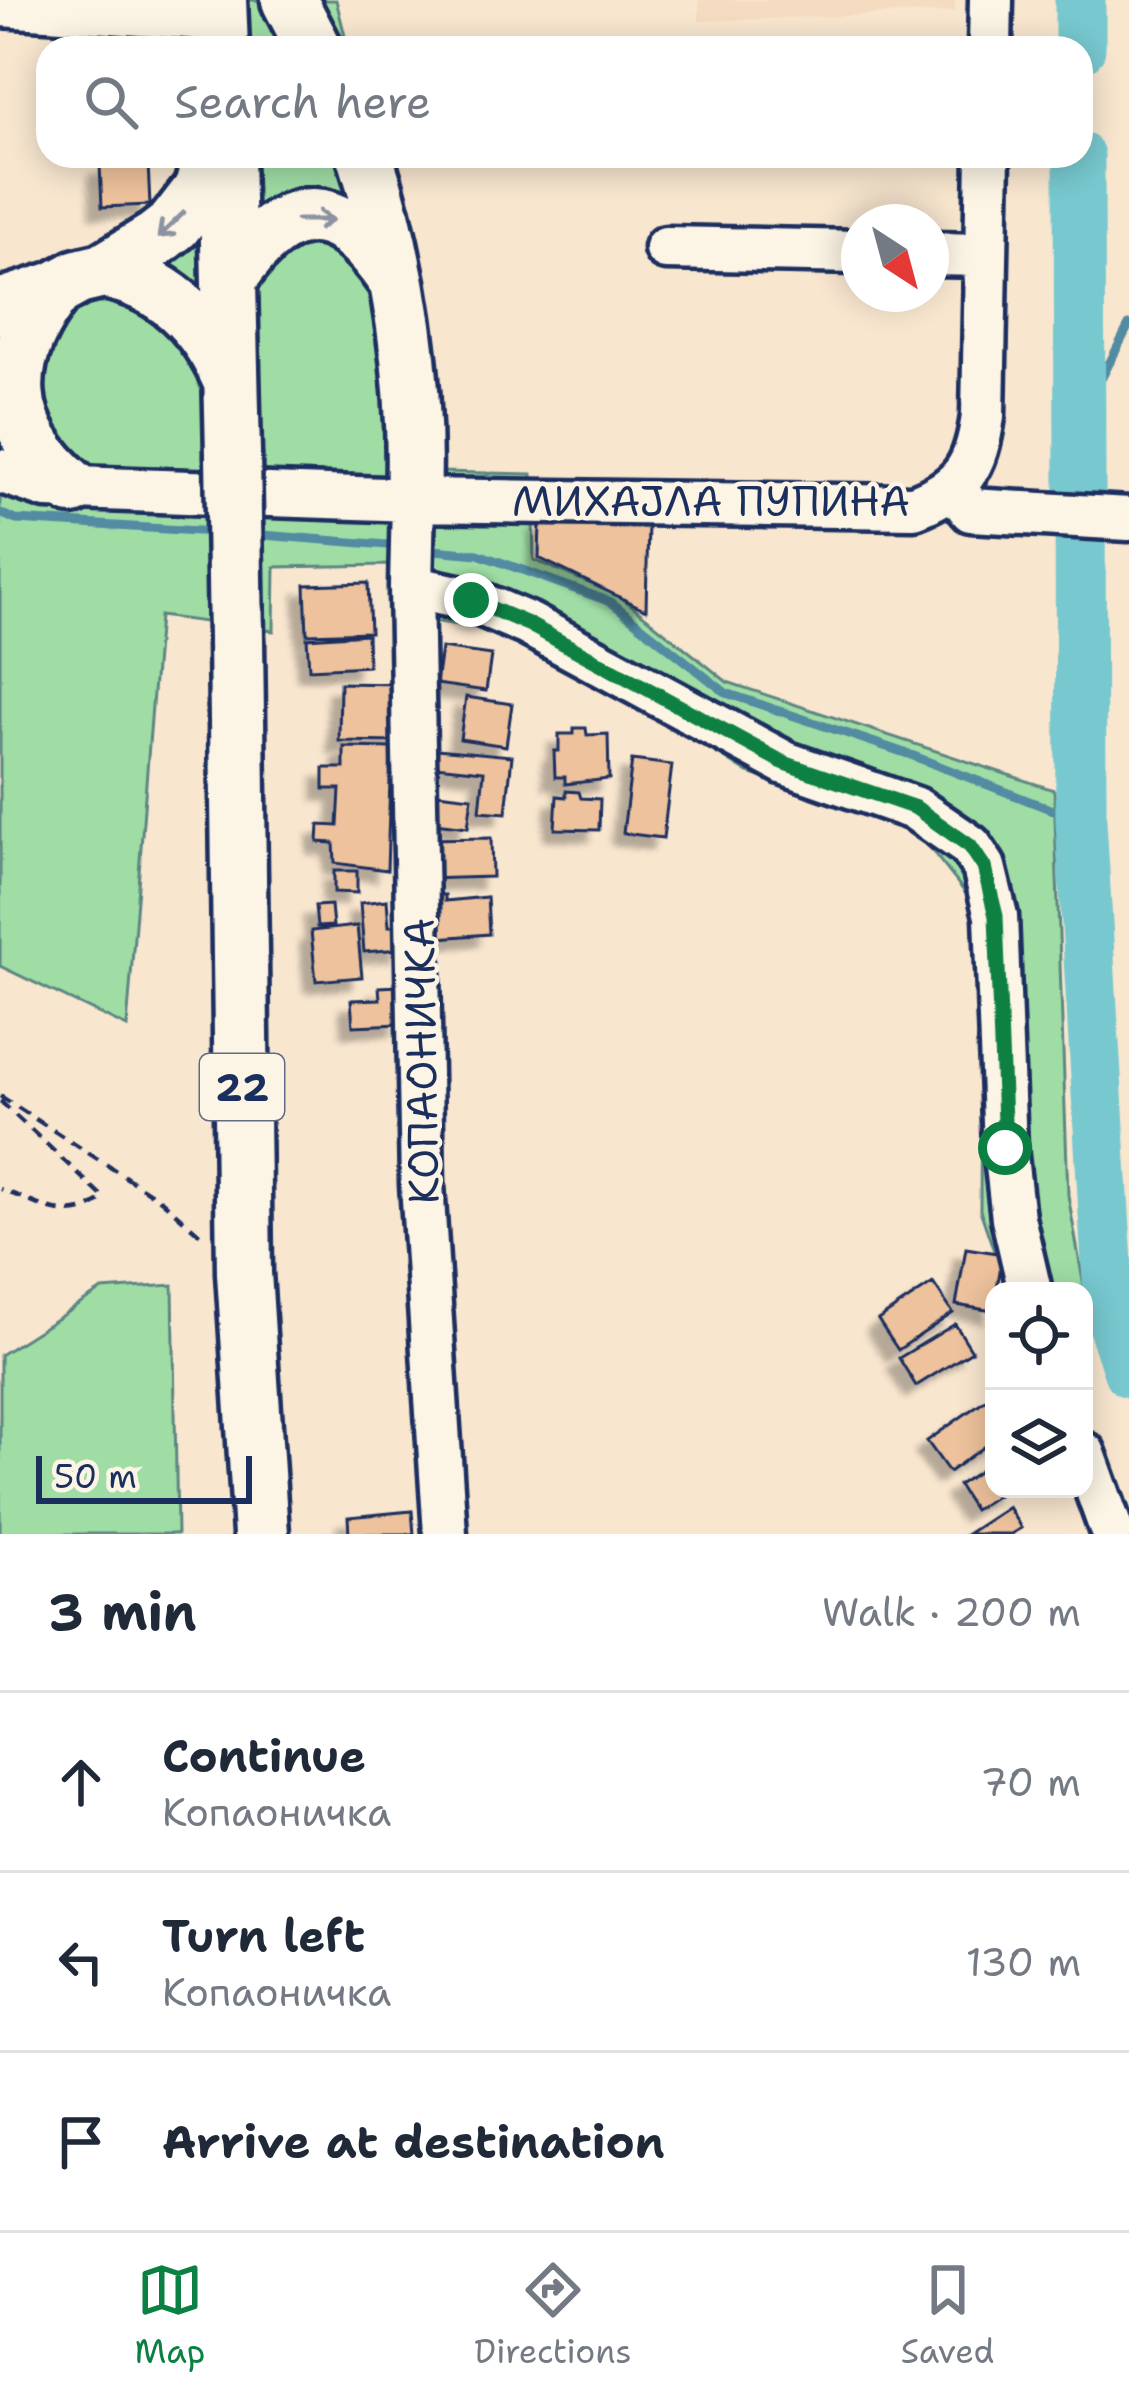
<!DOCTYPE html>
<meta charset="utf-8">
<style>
:root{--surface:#fff;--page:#f2f2f3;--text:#1f2937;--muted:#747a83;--line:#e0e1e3;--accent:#0b8043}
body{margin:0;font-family:"Shantell Sans",sans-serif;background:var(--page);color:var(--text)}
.controls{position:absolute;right:36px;bottom:36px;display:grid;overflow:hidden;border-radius:24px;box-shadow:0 6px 30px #0003}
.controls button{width:108px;height:108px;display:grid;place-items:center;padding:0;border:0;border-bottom:3px solid var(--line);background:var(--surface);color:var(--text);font:60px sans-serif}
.compass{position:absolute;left:841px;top:204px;width:108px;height:108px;border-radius:50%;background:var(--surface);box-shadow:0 6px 30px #0003;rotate:144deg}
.scale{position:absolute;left:36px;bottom:30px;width:216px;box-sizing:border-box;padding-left:12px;border:6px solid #1b2f5e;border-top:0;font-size:33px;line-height:42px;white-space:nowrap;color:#1b2f5e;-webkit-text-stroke:9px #fcf5e5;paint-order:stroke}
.stop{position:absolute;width:36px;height:36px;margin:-27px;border:9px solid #0b8043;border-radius:50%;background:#fff}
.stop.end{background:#0b8043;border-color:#fff;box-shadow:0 3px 12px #0008}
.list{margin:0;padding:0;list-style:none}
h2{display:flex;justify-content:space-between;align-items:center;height:156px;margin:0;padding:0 48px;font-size:51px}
h2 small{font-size:39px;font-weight:400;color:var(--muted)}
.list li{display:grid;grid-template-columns:78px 1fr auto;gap:36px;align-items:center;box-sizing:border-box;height:180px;padding:0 48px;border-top:3px solid var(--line)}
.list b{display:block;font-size:45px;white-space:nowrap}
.list p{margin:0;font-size:39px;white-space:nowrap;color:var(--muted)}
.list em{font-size:39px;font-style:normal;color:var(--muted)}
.icon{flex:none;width:66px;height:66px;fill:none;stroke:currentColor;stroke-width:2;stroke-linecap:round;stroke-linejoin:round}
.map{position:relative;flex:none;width:1129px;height:1534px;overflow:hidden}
.search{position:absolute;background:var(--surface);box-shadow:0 6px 30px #0003;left:36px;right:36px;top:36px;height:132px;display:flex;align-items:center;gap:30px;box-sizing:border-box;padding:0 42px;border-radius:36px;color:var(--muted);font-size:45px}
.sheet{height:696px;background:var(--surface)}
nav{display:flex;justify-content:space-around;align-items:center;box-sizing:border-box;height:168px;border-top:3px solid var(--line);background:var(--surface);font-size:33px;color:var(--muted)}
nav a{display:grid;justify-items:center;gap:6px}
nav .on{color:var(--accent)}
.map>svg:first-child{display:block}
.built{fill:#f5dbc0}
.green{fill:#9fdda5;stroke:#5d8682;stroke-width:3}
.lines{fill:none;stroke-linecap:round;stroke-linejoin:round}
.stream{stroke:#528ba2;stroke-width:9}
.river{stroke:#77c8cf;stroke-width:51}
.building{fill:#edc29c;stroke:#1b2f5e;stroke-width:3;filter:url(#shadow)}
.minor-casing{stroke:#1b2f5e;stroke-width:51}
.major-casing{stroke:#1b2f5e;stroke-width:63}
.path{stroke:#1b2f5e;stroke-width:4.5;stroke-dasharray:12 9;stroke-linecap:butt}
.minor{stroke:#fcf5e5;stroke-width:42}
.major{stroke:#fcf5e5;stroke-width:54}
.major-bridge-casing{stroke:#1b2f5e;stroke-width:63;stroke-linecap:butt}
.major-bridge{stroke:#fcf5e5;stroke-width:54}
.oneway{stroke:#8c92a2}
.route{stroke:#0b8043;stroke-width:15}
.labels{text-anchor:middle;stroke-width:9;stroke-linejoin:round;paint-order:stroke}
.shield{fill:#fcf5e5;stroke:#5e6a86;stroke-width:3}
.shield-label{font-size:39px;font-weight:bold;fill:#1b2f5e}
.street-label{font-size:42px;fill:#1b2f5e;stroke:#fcf5e5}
</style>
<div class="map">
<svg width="1129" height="1534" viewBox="0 0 1129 1534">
<defs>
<filter id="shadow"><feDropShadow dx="-11" dy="11" stdDeviation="3" flood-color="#0004"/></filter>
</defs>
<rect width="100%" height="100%" fill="#f8e6cf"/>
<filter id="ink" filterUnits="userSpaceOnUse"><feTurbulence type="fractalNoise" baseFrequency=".00833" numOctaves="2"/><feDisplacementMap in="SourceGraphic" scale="24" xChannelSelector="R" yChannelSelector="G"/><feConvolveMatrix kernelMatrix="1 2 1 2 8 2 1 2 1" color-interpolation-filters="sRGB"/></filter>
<g filter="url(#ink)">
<path class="built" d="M699 0H955V12L699 21Z"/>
<path class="green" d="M206 0H336L348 48H206Z
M206 156H376L439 472 532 474 534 560 620 596 727 682 1054 790 1068 1195 1084 1287 1005 1283 980 1210 982 914 915 829 748 773 599 678 499 631 391 615V565L275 567 274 631 159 616 127 1027 0 966V288L131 236Z
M173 1285 177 1534H0V1355L102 1290Z"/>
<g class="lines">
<path class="stream" d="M1078 424 1129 325
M0 513 16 520 215 532
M250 534 400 546
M423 549 478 554 611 602 726 693 911 755 1081 821"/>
<path class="river" d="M1080 48V0
M1079 156 1081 821 1110 1315 1129 1372"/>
</g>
<path class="building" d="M74 20 124 30 125 48H75Z
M148 163 150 205 102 207 100 165Z
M540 521 648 523 646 610 539 558Z
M368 583 370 632 307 634 305 585Z
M367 634 368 666 309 669 307 638Z
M441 648 491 655 486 691 436 684Z
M340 683 400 684 399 742 339 741Z
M466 697 512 704 506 746 460 739Z
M574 728H586L587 735 608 734 609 779 565 784V777H555L554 751H559V734H574Z
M344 747 391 748 387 870 335 863 334 843 318 842 319 825 338 826 340 789H324V768H344Z
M437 749 512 756 506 813 480 811 484 771 435 766Z
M632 760 672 765 663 838 623 833Z
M566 791 579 792 581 798 600 799 599 830 555 829 557 796 566 797Z
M429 792 472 797 468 827 426 822Z
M491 838 492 877 424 879 423 839Z
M334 871H357V893L334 892Z
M434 895H445V901L487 897 489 934 425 939Z
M387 900 389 926H400L401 949 364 952 360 903Z
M331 905 333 926 317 927 315 906Z
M357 926 362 977 316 981 311 931Z
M399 986 401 1024 353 1026 351 1000 380 999 379 987Z
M966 1248 1003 1254 993 1311 956 1305Z
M933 1283 953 1313 898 1350 878 1320Z
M955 1324 972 1351 916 1386 899 1358Z
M992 1395 994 1440 949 1472 927 1441Z
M994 1462V1489H1007L974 1510 958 1485Z
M1008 1507 1021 1528 1011 1534H967Z
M412 1511 414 1534H349L348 1517Z"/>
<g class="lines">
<g class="minor-casing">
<path id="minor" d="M0 5 220 19
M990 48 991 0
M666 248 859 252
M931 254 986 255
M0 471 47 487 413 500 914 507C963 488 976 467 983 416L988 156
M954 488 971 510 1129 519
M413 500 411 587 471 600 528 624 785 763 916 809 970 846 984 867 996 916 1005 1148 1013 1218 1030 1291
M411 587 422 1184 445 1534
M1084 1454 1111 1529"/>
</g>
<g class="major-casing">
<path id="major" d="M219 0 221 48
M289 0 314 48
M226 156 233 454
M365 156C400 265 418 385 413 500
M103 271C167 282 206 324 231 382
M232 275C289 195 338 197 393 277
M56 289C0 360 1 428 72 487
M0 307 56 289 78 277 103 271 156 239 174 225 201 190 211 156
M236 640 244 1273 261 1534"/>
</g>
<path class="path" d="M0 1096 161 1200 202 1236
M0 1101 104 1198C68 1227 39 1203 0 1189"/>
<use href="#minor" class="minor"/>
<use href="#major" class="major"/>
<g class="major-bridge-casing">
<path id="major-bridge" d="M233 454 236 640"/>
</g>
<use href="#major-bridge" class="major-bridge"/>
</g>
<defs><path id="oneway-shaft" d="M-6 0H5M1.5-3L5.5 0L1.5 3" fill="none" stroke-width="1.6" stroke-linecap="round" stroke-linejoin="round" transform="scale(3)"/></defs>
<g class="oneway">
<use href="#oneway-shaft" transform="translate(315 220)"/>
<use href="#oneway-shaft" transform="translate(171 225) rotate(136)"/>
</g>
</g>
<g class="lines" filter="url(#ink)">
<path class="route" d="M471 600 528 624 784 763 916 808 970 846 984 867 996 916 1005 1148"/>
</g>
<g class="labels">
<rect class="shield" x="200" y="1054" width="84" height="66" rx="9"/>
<g class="shield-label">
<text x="242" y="1101">22</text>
</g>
<g class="street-label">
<text x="711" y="516">МИХАЈЛА ПУПИНА</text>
<text transform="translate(421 1061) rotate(-91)" y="15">КОПАОНИЧКА</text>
</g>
</g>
</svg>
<div class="controls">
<button><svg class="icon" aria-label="locate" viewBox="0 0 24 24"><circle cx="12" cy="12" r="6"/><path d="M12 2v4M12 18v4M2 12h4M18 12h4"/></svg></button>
<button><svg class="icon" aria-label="layers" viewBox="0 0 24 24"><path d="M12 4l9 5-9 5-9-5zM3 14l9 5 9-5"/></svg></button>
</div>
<svg class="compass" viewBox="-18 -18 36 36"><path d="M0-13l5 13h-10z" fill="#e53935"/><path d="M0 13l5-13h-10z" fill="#747a83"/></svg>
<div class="scale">50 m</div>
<div class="stop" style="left:1005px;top:1148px"></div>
<div class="stop end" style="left:471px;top:600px"></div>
<div class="search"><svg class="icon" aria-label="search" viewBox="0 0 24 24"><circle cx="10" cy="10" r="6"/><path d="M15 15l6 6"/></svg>Search here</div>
</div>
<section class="sheet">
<h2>3 min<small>Walk · 200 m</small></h2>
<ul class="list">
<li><svg class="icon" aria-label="ahead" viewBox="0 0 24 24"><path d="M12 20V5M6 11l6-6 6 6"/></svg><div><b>Continue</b><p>Копаоничка</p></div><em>70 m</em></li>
<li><svg class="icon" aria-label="left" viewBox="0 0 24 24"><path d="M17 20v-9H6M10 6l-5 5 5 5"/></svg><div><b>Turn left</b><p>Копаоничка</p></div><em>130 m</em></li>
<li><svg class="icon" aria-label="arrive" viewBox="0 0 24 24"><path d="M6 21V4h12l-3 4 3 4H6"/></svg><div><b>Arrive at destination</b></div></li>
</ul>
</section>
<nav>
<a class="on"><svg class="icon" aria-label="map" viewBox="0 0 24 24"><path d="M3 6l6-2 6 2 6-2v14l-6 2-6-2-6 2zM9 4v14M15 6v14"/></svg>Map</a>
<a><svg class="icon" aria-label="directions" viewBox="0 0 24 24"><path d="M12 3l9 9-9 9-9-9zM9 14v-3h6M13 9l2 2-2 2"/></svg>Directions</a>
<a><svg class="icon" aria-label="saved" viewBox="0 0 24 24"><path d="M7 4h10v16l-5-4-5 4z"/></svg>Saved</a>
</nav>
